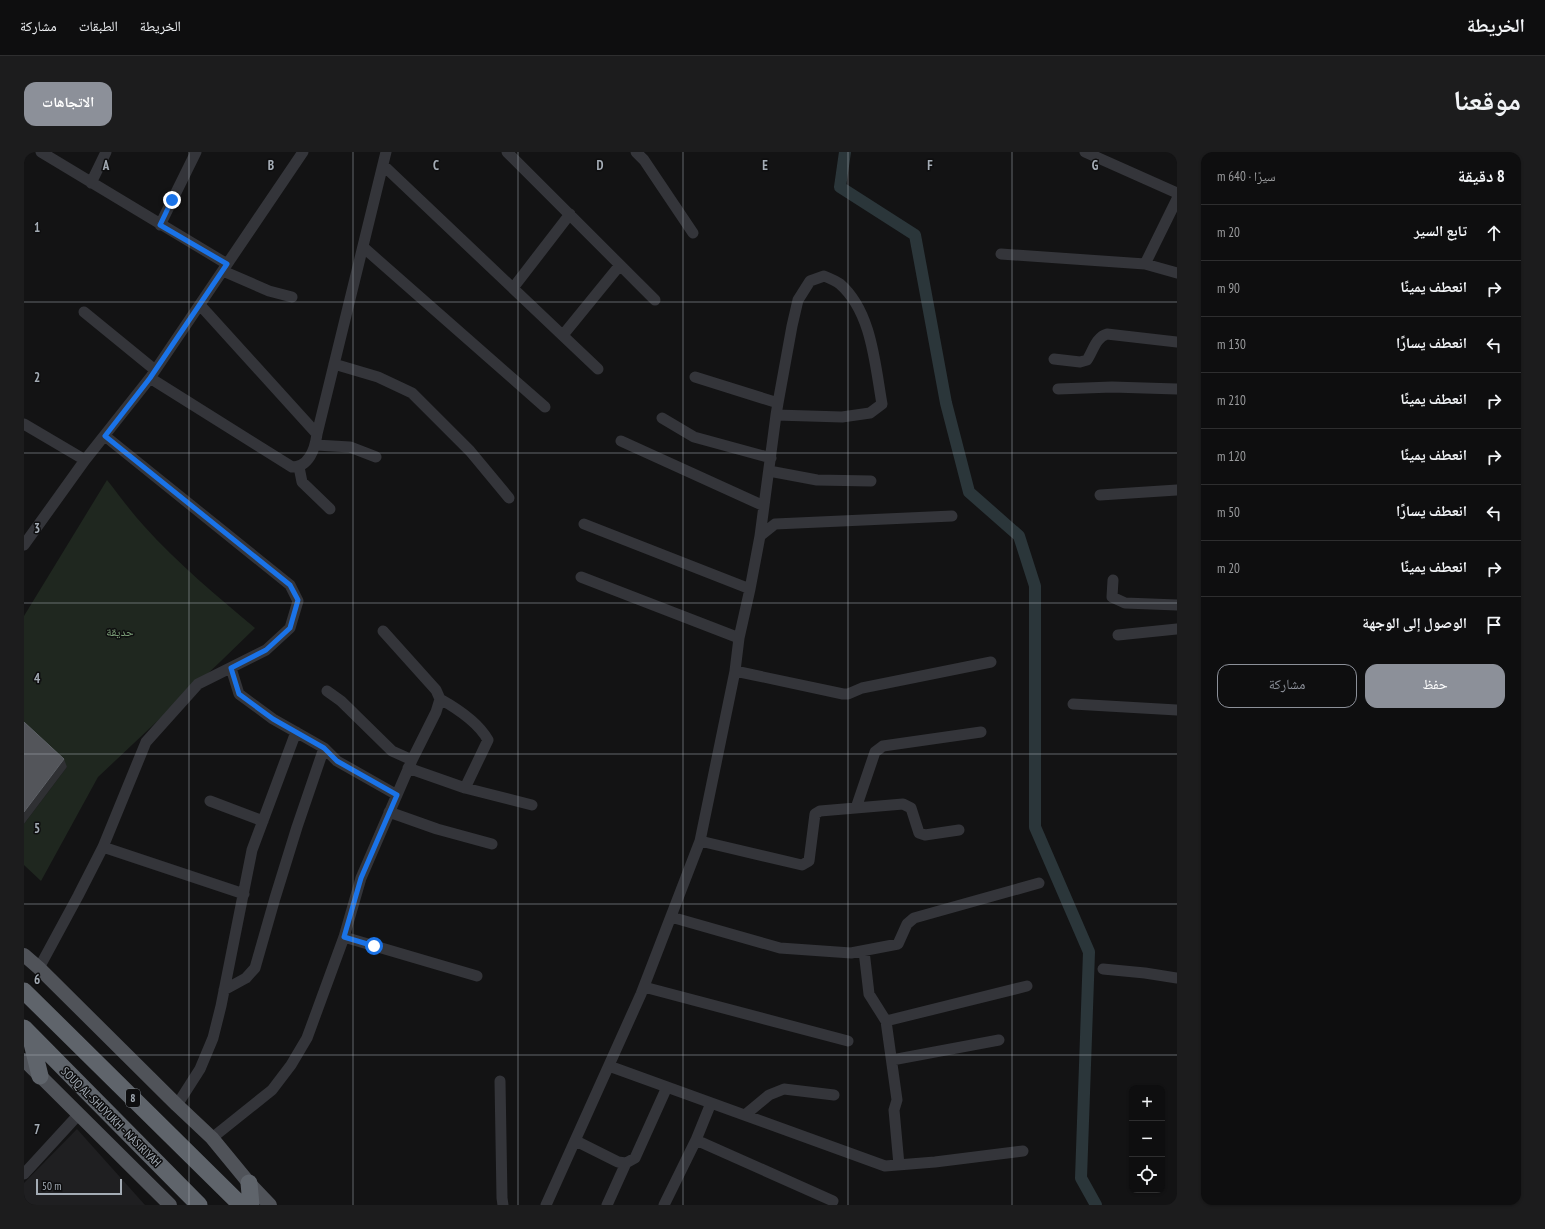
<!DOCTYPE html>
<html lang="ar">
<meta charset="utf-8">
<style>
:root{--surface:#0e0e0f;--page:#1c1c1d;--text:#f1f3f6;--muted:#9b9c9e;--line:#2e2e2f;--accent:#8c9099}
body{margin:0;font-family:"PT Sans Narrow","Noto Naskh Arabic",sans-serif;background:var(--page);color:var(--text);direction:rtl}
.controls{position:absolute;right:12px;bottom:12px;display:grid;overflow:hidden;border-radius:8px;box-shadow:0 1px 3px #0004}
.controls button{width:36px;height:36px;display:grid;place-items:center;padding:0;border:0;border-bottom:1px solid var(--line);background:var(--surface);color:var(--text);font:20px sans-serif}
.scale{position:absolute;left:12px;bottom:10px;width:86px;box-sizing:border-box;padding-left:4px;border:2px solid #a4acb5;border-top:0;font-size:11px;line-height:14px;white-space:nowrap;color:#a4acb5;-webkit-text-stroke:3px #0e0e0f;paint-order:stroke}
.stop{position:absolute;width:12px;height:12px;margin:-9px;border:3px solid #1a73e8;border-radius:50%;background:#fff}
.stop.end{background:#1a73e8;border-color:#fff;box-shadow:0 1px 4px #0008}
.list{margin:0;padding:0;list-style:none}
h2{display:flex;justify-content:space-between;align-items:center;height:52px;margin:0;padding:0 16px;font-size:17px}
h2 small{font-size:13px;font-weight:400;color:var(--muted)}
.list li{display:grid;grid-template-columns:26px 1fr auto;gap:12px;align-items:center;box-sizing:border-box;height:56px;padding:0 16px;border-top:1px solid var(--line)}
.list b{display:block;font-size:15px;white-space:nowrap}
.list em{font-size:13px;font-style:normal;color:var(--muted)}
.actions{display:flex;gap:8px;padding:12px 16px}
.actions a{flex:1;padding:9px 0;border:1px solid var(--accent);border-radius:12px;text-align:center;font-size:14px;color:var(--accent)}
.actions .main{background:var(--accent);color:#fff}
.icon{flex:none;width:22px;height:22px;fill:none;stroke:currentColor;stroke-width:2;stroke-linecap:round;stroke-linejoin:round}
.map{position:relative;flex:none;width:1153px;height:1053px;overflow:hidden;direction:ltr;border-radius:12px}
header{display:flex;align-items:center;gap:24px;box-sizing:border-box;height:56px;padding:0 20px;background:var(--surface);border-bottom:1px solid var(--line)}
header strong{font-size:19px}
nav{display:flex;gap:22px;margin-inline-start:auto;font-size:14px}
.intro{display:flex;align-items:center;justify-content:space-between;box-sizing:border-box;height:96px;padding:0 24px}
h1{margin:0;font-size:28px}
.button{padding:10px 18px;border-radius:12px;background:var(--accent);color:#fff;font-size:14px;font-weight:700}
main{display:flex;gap:24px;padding:0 24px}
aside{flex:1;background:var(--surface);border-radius:12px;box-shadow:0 1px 3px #0004}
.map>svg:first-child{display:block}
.built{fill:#1f1f21}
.green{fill:#1f271f}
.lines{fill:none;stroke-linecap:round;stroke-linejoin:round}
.canal{stroke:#2b363a;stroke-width:12}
.minor{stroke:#34353a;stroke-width:11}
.major{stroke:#505359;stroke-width:14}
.highway{stroke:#5f646b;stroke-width:17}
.shaded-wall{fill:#2f3033}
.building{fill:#53555a;stroke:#5f6268}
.route{stroke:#1a73e8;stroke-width:5}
.grid{fill:none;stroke:#a4acb5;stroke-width:1;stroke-opacity:0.55}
.labels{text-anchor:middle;stroke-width:3;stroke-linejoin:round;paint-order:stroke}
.shield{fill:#0e0e0f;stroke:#777d83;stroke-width:1}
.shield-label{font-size:11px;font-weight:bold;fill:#a4acb5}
.park-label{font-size:12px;fill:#7da17a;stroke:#0e0e0f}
.street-label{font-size:12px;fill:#a4acb5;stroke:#0e0e0f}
.grid-label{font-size:13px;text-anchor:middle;font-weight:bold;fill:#a4acb5;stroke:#0e0e0f;stroke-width:3;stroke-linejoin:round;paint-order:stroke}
</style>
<header>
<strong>الخريطة</strong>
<nav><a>الخريطة</a><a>الطبقات</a><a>مشاركة</a></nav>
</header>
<div class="intro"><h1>موقعنا</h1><a class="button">الاتجاهات</a></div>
<main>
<aside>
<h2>8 دقيقة<small>سيرًا · 640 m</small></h2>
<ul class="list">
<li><svg class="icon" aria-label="ahead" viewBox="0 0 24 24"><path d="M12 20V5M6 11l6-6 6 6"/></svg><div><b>تابع السير</b></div><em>20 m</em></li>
<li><svg class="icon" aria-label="right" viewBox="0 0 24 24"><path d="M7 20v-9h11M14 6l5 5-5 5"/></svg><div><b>انعطف يمينًا</b></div><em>90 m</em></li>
<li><svg class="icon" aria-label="left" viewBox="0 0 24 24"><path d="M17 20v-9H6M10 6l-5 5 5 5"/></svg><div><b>انعطف يسارًا</b></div><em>130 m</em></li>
<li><svg class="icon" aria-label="right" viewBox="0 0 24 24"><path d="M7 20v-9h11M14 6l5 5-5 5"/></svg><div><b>انعطف يمينًا</b></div><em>210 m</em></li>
<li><svg class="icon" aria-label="right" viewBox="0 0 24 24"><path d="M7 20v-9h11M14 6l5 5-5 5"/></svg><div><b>انعطف يمينًا</b></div><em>120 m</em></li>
<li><svg class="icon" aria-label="left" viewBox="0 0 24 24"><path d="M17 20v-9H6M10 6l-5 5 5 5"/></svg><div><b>انعطف يسارًا</b></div><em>50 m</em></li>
<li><svg class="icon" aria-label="right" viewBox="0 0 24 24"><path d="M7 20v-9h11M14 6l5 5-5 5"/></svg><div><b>انعطف يمينًا</b></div><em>20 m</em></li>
<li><svg class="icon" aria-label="arrive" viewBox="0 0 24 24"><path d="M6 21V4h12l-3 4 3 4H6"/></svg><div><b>الوصول إلى الوجهة</b></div></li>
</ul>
<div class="actions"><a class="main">حفظ</a><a>مشاركة</a></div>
</aside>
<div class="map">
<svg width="1153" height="1053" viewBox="0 0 1153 1053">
<rect width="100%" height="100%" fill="#131314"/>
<path class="built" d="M53 977 121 1053H0V1031Z"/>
<path class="green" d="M83 328C95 343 107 360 120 374 153 411 193 444 231 476L197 509 74 625 17 729 0 713V672L43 615 0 576V464Z"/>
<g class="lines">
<path class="canal" d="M821 0 816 35 891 83 922 251 945 340 995 384 1011 434V675L1065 800 1057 1026 1072 1053"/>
<path class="minor" d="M17 0 203 112
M483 0 631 148
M612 0 620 8 669 81
M1061 0 1153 41
M359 13 574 217
M67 31 82 0
M136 73 172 0
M339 95 521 255
M977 102 1121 112 1153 121
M1121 112 1153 47
M199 119 245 139 268 145
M489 136 546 62
M176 153 293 282
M60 160 131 218
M539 183 596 113
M1030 207 1056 210 1063 208C1069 199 1072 185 1083 182L1153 190
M310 212 354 225 388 241 446 299 485 346
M671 225 754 251
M126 226 268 315C285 315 291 297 293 282L362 0
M1034 237 1088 235 1153 237
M638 266 670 285 747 306
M0 272 61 308
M597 289 740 354
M292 293 326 295 352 305
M275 315 278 330 306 357
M745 319 793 328 847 329
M1076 343 1153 338
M560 372 726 437
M736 384 751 372 928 364
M0 393 61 308 126 226 279 0
M557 425 715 486
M1089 428 1088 445 1101 451 1153 453
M1094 483 1153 477
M207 516 215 542 249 567 300 596 313 609 373 643
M711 519 819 542H824L838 536 967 510
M303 539 317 549 368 599 388 608
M416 547C434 557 454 570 464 588L441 636
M1049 552 1153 558
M384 616 441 636 508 653
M186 649 239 669
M832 656 851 600 859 594 957 580
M365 660 413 677 468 692
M676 689 778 713 785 709 791 662 796 659 879 652 887 656 895 681 901 683 935 678
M79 695 220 742
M647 765 756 796 827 801 874 792 883 772 890 766 1015 731
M320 785 453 824
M840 799 845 842 862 869 873 948 870 958 875 1013
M15 816 54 744 79 695 122 590 174 532 242 498 266 476 274 449 266 433 81 284
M1079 817 1121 821 1153 826
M620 835 824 889
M200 838 222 826 231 816 251 746 273 675 300 596
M862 869 1003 834
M868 908 975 888
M585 914 861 1014 911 1010 999 999
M476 929 478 1046 479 1053
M687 951 672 988 809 1049
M153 953 176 917 189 886 197 854 228 698 272 580
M721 963 745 943 760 937 810 943
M188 986 248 938 267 913 283 886 320 785 337 726 388 608 412 560 416 547 412 538 359 479
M552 989 594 1010 602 1011 611 1006 643 935
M0 1022 55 962
M522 1053 617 842 676 689 711 519 715 486 726 437 736 384 752 263 754 251 768 174 774 148 786 129 800 124C805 126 812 129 816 132 848 160 851 213 858 252L846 261 818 265 752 263
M583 1053 602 1011
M640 1053 672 988"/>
<path class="major" d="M0 803 15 816 153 953 188 986 225 1031 246 1053
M0 908 146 1053"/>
<path class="highway" d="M0 839 217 1053
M0 876 175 1053
M6 883 16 924
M225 1031 227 1053"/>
</g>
<path class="shaded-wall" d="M40 607 43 615 0 672V660Z"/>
<path class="building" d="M0 570 40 607 0 660Z"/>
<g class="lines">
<path class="route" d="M148 48 136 73 203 112 126 226 81 284 266 433 274 448 266 476 242 498 207 516 215 542 249 567 300 596 313 609 373 643 337 726 320 785 350 794"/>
</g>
<path class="grid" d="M165 0V1053M329 0V1053M494 0V1053M659 0V1053M824 0V1053M988 0V1053M0 150H1153M0 301H1153M0 451H1153M0 602H1153M0 752H1153M0 903H1153"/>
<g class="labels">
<rect class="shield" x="102" y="937" width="14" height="18" rx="3"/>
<g class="shield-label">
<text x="109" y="950">8</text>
</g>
<g class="park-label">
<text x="96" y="484">حديقة</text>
</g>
<g class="street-label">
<text transform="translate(87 965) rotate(45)" y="4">SOUQ AL-SHUYUKH - NASIRIYAH</text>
</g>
</g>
<g class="grid-label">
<text x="82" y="18">A</text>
<text x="247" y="18">B</text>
<text x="412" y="18">C</text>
<text x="576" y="18">D</text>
<text x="741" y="18">E</text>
<text x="906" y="18">F</text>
<text x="1071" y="18">G</text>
<text x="13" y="80">1</text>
<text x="13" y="230">2</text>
<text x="13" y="381">3</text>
<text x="13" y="531">4</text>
<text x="13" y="681">5</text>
<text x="13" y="832">6</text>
<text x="13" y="982">7</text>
</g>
</svg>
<div class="controls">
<button>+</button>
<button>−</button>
<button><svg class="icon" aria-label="locate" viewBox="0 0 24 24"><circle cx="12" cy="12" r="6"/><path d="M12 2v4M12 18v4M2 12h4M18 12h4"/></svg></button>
</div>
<div class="scale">50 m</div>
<div class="stop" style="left:350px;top:794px"></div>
<div class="stop end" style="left:148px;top:48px"></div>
</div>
</main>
